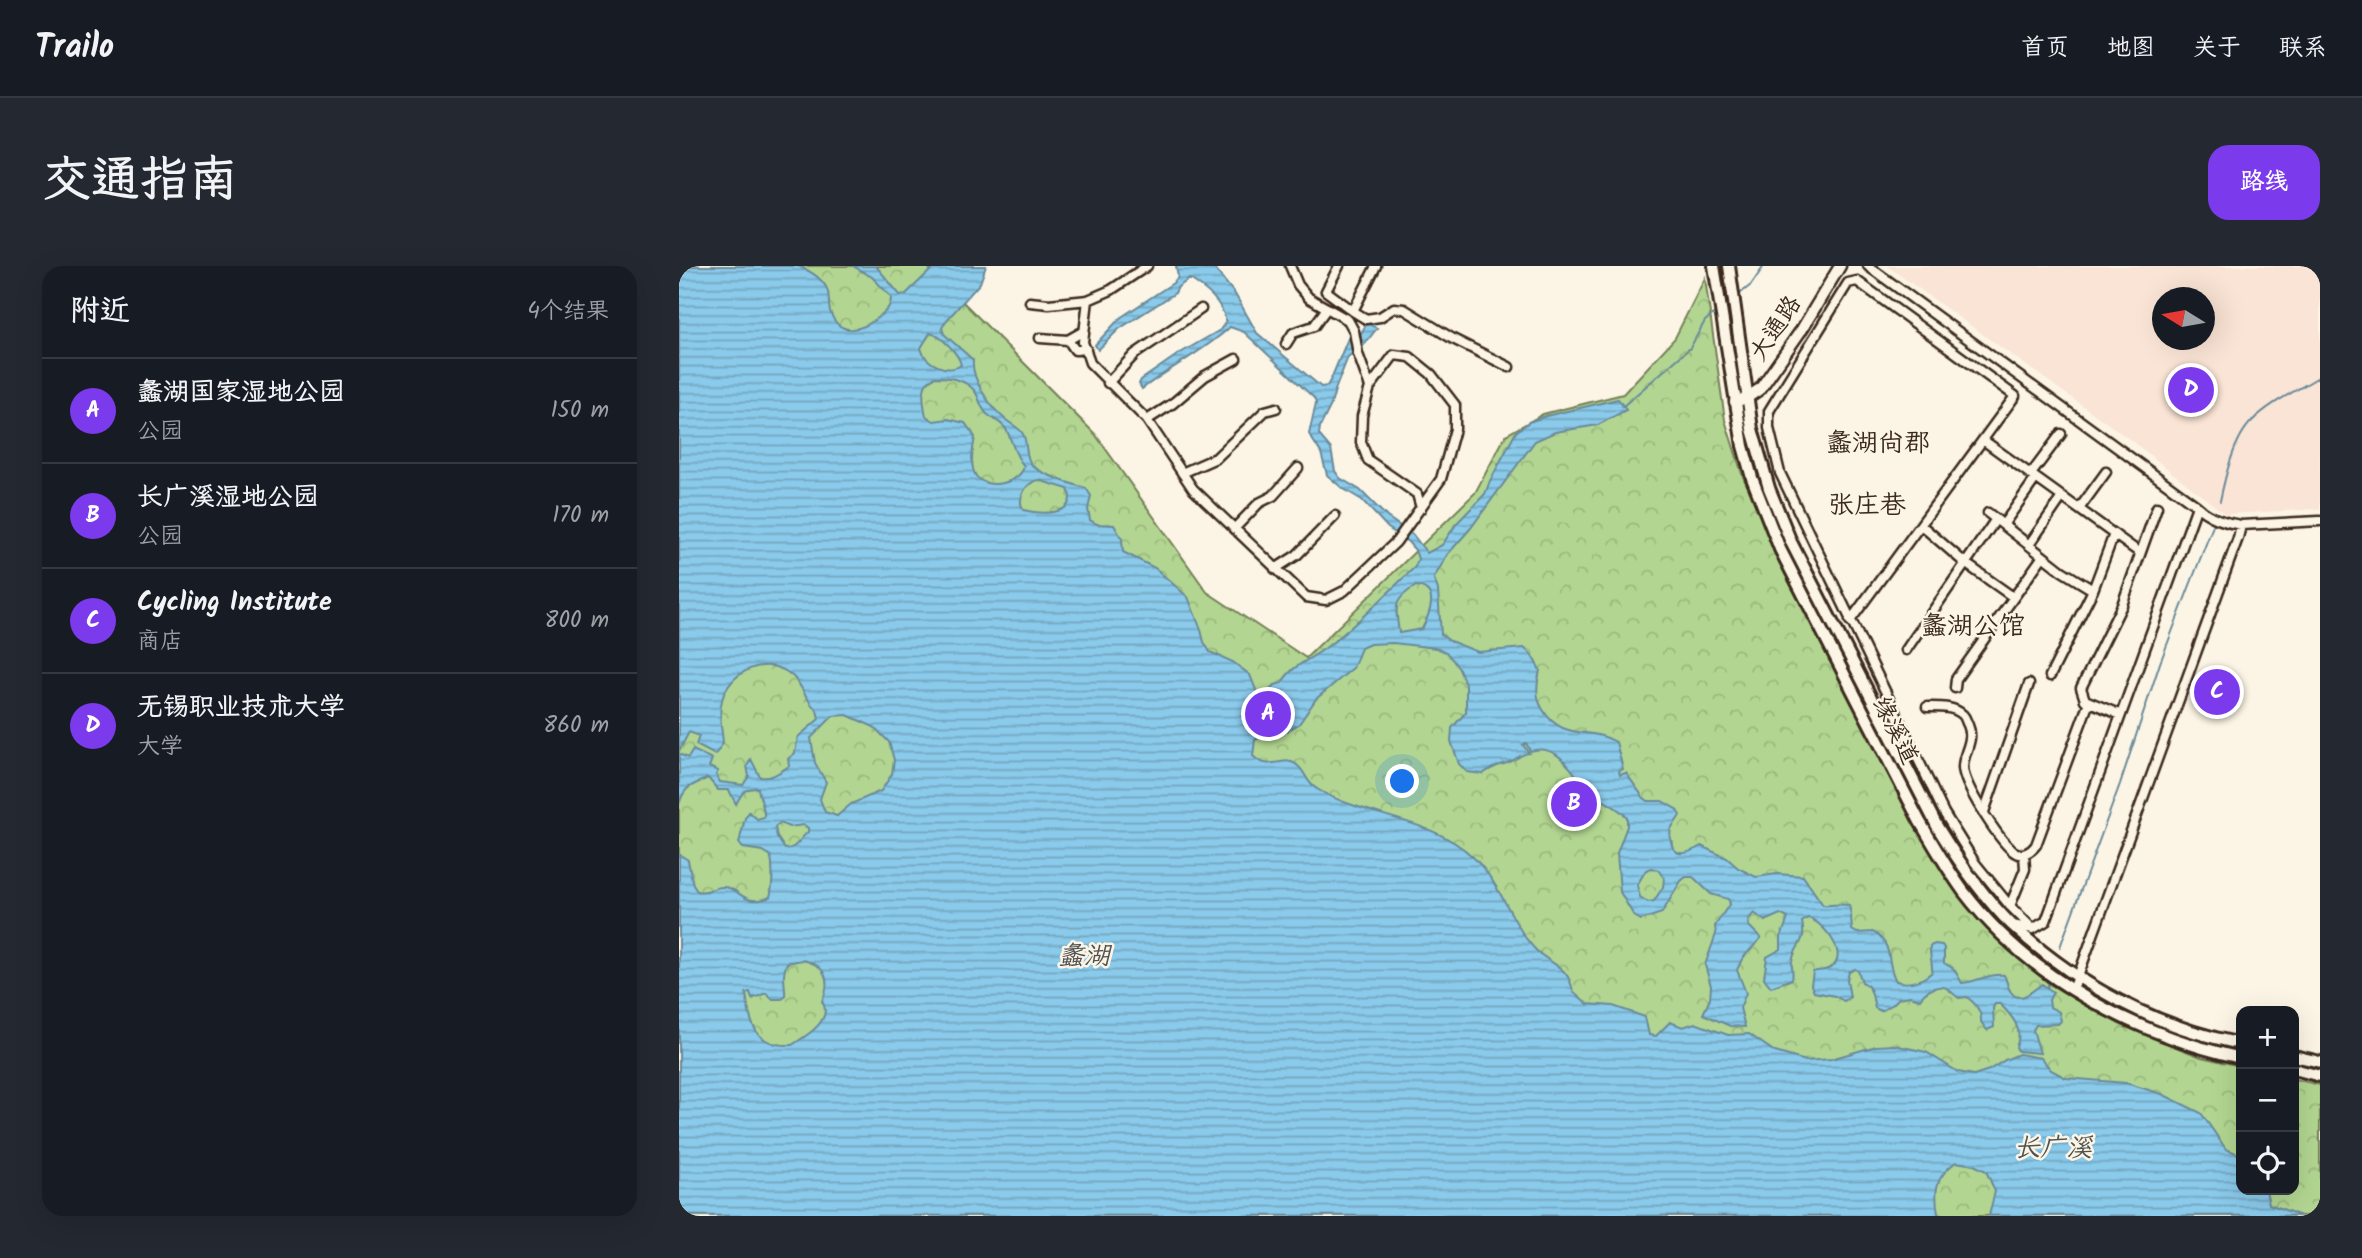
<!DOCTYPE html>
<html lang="zh">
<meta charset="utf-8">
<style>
:root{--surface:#171b24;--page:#242831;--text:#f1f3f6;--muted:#9ea1a6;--line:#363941;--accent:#7c3aed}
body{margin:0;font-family:Kalam,"LXGW WenKai TC",sans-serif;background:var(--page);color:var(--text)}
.controls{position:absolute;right:21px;bottom:21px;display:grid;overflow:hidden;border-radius:14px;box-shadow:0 7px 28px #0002}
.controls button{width:63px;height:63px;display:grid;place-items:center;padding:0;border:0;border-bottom:2px solid var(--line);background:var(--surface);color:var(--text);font:35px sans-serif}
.compass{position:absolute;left:1473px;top:21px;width:63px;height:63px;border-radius:50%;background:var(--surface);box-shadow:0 7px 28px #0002;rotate:281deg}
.you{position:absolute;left:724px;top:516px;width:24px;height:24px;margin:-18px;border:5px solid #fff;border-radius:50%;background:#1a73e8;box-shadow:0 0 0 10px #1a73e833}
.badge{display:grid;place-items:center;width:46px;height:46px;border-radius:50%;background:var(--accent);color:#fff;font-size:23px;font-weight:700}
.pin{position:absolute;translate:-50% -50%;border:4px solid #fff;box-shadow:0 2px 7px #0006}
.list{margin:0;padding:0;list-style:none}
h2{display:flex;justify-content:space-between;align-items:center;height:91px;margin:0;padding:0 28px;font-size:30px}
h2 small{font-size:23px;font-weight:400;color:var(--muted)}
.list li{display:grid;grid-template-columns:46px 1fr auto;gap:21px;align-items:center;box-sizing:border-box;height:105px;padding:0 28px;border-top:2px solid var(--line)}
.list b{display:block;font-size:26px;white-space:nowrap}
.list p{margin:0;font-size:23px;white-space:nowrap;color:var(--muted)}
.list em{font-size:23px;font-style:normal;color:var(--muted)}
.icon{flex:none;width:38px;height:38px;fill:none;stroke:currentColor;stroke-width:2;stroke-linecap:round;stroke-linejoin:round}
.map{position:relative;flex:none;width:1641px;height:950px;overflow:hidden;border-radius:21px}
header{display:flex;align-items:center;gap:42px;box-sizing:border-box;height:98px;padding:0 35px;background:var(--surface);border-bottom:2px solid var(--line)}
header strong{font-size:33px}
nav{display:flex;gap:38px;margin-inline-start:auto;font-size:24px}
.intro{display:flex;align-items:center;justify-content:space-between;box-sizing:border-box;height:168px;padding:0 42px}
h1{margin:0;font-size:49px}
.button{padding:18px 32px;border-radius:21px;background:var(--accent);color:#fff;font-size:24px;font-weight:700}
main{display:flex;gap:42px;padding:0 42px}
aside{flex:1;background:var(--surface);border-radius:21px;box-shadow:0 7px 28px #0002}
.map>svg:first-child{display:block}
.built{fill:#fae4d5;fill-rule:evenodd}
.park{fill:url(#park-crowns);stroke:#768058;stroke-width:2}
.water{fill:url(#water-rules);stroke:#6a8a99;stroke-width:2;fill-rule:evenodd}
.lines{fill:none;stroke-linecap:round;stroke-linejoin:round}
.stream{stroke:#6a8a99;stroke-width:2}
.minor-casing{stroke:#3b2a1e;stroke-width:13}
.tertiary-casing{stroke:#3b2a1e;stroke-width:15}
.secondary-casing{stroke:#3b2a1e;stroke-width:16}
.minor{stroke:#fcf5e5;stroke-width:8}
.tertiary{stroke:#fcf5e5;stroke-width:10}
.secondary{stroke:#fcf5e5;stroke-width:10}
.labels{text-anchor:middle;stroke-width:5;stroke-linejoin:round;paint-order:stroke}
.street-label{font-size:24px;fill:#3b2a1e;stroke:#fcf5e5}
.neighbourhood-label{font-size:26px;fill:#3b2a1e;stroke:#fcf5e5}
.water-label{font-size:26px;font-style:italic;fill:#4f5251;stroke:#fcf5e5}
</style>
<header>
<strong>Trailo</strong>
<nav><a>首页</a><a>地图</a><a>关于</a><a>联系</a></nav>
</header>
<div class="intro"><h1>交通指南</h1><a class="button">路线</a></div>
<main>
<aside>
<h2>附近<small>4个结果</small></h2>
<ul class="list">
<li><span class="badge">A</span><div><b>蠡湖国家湿地公园</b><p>公园</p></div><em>150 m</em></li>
<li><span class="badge">B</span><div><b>长广溪湿地公园</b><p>公园</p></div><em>170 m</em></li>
<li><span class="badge">C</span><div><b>Cycling Institute</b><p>商店</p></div><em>800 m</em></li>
<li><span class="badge">D</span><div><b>无锡职业技术大学</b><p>大学</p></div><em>860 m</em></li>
</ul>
</aside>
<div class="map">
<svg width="1641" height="950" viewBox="0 0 1641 950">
<defs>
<pattern id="park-crowns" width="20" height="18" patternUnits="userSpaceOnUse" patternTransform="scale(1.75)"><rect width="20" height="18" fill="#b2d691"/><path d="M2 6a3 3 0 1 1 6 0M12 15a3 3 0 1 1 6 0" fill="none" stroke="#9ab87d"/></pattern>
<pattern id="water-rules" width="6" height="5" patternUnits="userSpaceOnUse" patternTransform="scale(1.75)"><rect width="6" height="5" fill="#8acaeb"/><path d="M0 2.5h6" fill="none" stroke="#72a4be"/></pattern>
</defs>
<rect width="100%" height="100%" fill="#fcf5e5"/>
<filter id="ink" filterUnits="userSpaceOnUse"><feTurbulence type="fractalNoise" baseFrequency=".0143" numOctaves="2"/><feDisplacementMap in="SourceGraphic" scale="14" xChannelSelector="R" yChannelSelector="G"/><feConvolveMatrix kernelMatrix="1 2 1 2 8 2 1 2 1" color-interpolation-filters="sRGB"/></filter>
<g filter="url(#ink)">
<path class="built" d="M1208 0H1641V243L1546 248 1453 175ZM1484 32H1526V74H1484Z"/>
<path class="park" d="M0 0H248L416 168 528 326 627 392 796 227 827 169 864 148 944 128 996 72 1026 12 1046 154 1064 211 1206 503 1267 612 1322 674 1370 718 1440 758 1522 791 1562 800V924H1615V813L1641 819V950H0Z"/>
<path class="water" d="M0 0H119C130 4 143 12 148 23 151 30 149 38 151 45 159 70 181 66 198 52 206 46 212 42 212 31L193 11 174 0H197L221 29 227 28 256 0H307L301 17 266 56 263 62 265 68 294 94C292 114 312 142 327 154 332 158 341 162 344 168 349 177 345 190 353 199 361 208 395 219 407 222L412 230 409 243 411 254 418 258 435 259 443 273 444 286 476 302 509 331 522 364 525 376 531 386 554 396 571 409 579 429 584 431 596 419 603 417C612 400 630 394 645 383 678 359 707 328 736 301L739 293 736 284 729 276 709 262 683 234 663 222 648 209 642 187 630 168 637 137 635 132 565 66 551 61C527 84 490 102 463 123L460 118 462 114 498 89 541 64 547 55C542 35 528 24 511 13L499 21 496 27 440 63 419 84 416 79 441 52 494 17 499 11 497 0H532L535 2 556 28 578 67 642 121 648 120 652 113 670 70 681 69 688 57 698 62 685 79 669 91 656 124 652 139 641 161 640 169 652 183 656 205 661 212 681 224 708 251 734 269 748 287 763 279 778 257 806 228 811 215 837 166 850 156 867 150 939 133 947 144 919 159 876 166 856 175 791 263 768 289 755 312 759 324 762 369 771 375 799 386 845 382 852 388 861 404C858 418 856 430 863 442 882 476 911 460 937 476L944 503 940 505 941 509 947 507 964 531 969 535H983L997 543 1001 549C999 555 994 558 992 563 991 567 991 571 992 575 995 594 1010 587 1022 580L1048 592 1059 602 1077 611 1098 608 1124 610 1144 639C1154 640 1160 637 1170 639L1172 649 1173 664 1178 667 1194 666C1216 679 1206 696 1217 715 1230 719 1243 715 1253 706 1254 697 1250 689 1251 680L1256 678 1263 679 1265 682V697L1275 703 1283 717C1298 716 1310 707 1325 709 1328 714 1328 721 1332 726 1341 739 1355 723 1363 718L1374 726 1370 734 1371 741 1380 746 1382 755 1379 758 1357 759 1354 764 1361 787 1339 785 1337 781C1345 763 1333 750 1321 738H1316L1314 742 1315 761 1308 764 1302 756C1303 746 1296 737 1288 731L1280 732C1276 730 1273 726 1269 723 1260 717 1246 725 1241 733L1231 730 1220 732 1214 738 1202 745 1196 742C1193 730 1194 722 1183 716L1179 705 1176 703 1170 706 1168 714 1171 731 1165 735 1156 730 1135 726 1132 719 1134 706C1142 704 1150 705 1156 698 1166 684 1144 656 1129 652L1123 656C1128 678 1116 678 1113 696 1112 702 1115 707 1113 713L1092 721 1085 712 1088 691 1102 683V671L1109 652 1101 648 1086 655 1075 647 1069 654 1070 660 1082 672 1063 693 1058 704 1067 727 1061 742 1066 761 1051 760 1024 748 1031 733 1032 720 1026 699 1037 668 1036 660 1051 637 1049 633 1032 628 1014 611H1007L1002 615 983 647 962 654 955 650 941 626 938 587 948 560V551C939 541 927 537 916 529 895 515 884 475 851 485L847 477 844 479 850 487C842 488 839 492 833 495 821 500 816 499 804 508L788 506 780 498 772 475 773 462 787 446V420L780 403 773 393 767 386 757 382 714 377 691 378 682 382 674 402 637 433 620 458 603 468H588L576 474 574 490C591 507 606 488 618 499 627 506 627 517 638 523 686 552 752 551 794 591 818 614 828 644 846 671 850 676 855 683 860 687 877 701 889 701 894 725L909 738 934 740 966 751 970 769 977 770 991 756 1004 761 1016 757 1049 769 1070 768 1096 786 1127 795 1152 793 1197 780 1215 779 1247 786 1279 806 1295 809 1310 804 1326 794 1340 788 1362 792 1372 804 1387 812 1447 817 1483 828 1522 847 1547 883 1562 889V924H1587L1590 938 1622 950H1310L1316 925 1307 905 1295 899 1277 896C1256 911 1255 924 1259 948L1264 950H0V588L9 594 14 619 18 625C28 628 35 620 45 621 62 622 64 642 91 631 94 620 94 601 92 590L84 585 64 582 60 577 66 552 70 546 78 553 85 551C86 541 80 532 79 522 65 522 63 527 57 538L50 524H39L29 512C12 520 5 520 0 539V488L9 492 14 484 33 493 30 501 39 505 37 509 41 516 64 519 70 510 68 500 72 493 81 511C92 513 101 506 110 500L109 493 116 487 119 471 140 453 138 444C125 434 124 416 108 406 82 389 46 409 42 439 40 451 43 464 44 477L36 489 17 479 20 470 10 466 0 485ZM251 67C262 69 280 88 282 99 268 108 246 98 242 82ZM256 111C270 111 289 114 297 127 301 134 301 140 307 147 314 154 324 156 328 165 334 177 335 189 345 200 342 217 308 225 297 210 290 199 294 183 296 171L286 157 269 153 255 155 247 150C244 136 240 117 256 111ZM359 214 389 223C400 251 360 248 344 244 338 232 346 218 359 214ZM737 320C762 323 750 349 743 363L720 367C717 341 712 335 737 320ZM168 449 195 461 210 476 215 494 213 508 202 525 172 538 158 550 146 546 141 533 147 516 136 497 132 472 154 450ZM101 557 110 561 125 559 129 562V566C120 573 118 583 106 583L98 571 96 561ZM972 602 979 604 985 612 984 621 975 635 969 636 961 631 958 619 967 604ZM123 694C146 698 153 714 143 735 155 754 127 770 113 779 75 781 71 757 67 727L71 726 73 733 87 727 93 733H103L106 731C107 718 102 710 108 697Z"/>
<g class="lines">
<path class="stream" d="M1058 30 1072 19 1085 0
M943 141 1011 82 1026 55 1037 46
M1541 235C1546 211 1555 172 1573 155 1592 136 1619 124 1641 110
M1381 681 1441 518 1481 397 1535 257
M1368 722 1371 713"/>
<g class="minor-casing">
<path id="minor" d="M468 0 432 24 409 34 404 76 411 97 468 154 514 223 627 331 647 334 665 325 717 276 762 213 776 163V139L752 108 731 91 715 89 691 121
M611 0 619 19 630 32 669 54 675 65 679 88 691 121 683 150 682 176 689 194 738 228 742 242
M660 0 647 25 674 45 697 0
M1189 0 1518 240 1367 655 1354 663 1333 659
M351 36 370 38 409 34
M674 45 687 53 701 51 715 42 725 43 774 73 830 101
M361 72 389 74 405 65
M389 74 396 84 407 83
M607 78 614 67 635 60 648 42
M429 117 456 88 522 43
M468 154 493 138 526 110 557 93
M1304 174 1461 287
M503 207 537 192 586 145 597 142
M1352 208 1382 168
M1518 240C1529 251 1547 257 1562 259L1641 255
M1400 243 1427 206
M1309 247 1383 305 1414 324
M1242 259 1286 297 1334 331
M1324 259 1357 212
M555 263 580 237 594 230 619 202
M1350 279 1383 231
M596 303 618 289 656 250
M1171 355 1336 130 1178 15 1169 17 1090 145V162L1101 207 1265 547 1296 597 1331 640 1354 663
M1227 384 1317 253
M1371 410 1414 324 1435 268
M1276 422 1277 413 1364 290
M1248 441C1259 441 1275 440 1284 449 1287 452 1287 456 1289 459 1296 475 1284 486 1284 501 1284 519 1320 574 1334 585 1342 592 1352 586 1357 579L1410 436
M1442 449 1406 434 1402 422 1443 339 1478 241
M1305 546 1350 418
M1331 640 1346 603 1345 588
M1394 724 1559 272 1562 259"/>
</g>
<g class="tertiary-casing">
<path id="tertiary" d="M1056 136 1069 131 1081 123 1123 63 1161 0"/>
</g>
<g class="secondary-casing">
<path id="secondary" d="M1035 0 1064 180 1073 212 1101 283 1240 554C1254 578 1268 603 1285 626 1352 714 1456 768 1562 792
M1050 0 1073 163 1090 222 1112 276 1259 562C1280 596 1304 631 1333 659 1397 719 1477 761 1562 778
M1615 790 1641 796
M1615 803 1641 810"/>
</g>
<use href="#minor" class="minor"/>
<use href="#tertiary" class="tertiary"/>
<use href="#secondary" class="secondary"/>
</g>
</g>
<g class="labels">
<g class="street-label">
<text transform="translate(1096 62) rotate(-57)" y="8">大通路</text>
<text transform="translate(1217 464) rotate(63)" y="8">缘溪道</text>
</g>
<g class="neighbourhood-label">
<text x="1199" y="185">蠡湖尚郡</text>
<text x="1188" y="247">张庄巷</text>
<text x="1294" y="368">蠡湖公馆</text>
</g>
<g class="water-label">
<text x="405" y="698">蠡湖</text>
<text x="1374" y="890">长广溪</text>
</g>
</g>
</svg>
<div class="controls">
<button>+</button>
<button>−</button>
<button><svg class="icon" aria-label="locate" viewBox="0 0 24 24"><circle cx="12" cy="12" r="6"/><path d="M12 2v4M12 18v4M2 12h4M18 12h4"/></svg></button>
</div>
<svg class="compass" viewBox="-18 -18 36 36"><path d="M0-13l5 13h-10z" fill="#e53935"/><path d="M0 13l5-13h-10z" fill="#9ea1a6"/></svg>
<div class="you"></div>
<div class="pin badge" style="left:589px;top:448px">A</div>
<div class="pin badge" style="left:895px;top:538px">B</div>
<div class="pin badge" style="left:1538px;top:426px">C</div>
<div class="pin badge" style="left:1512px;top:124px">D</div>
</div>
</main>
